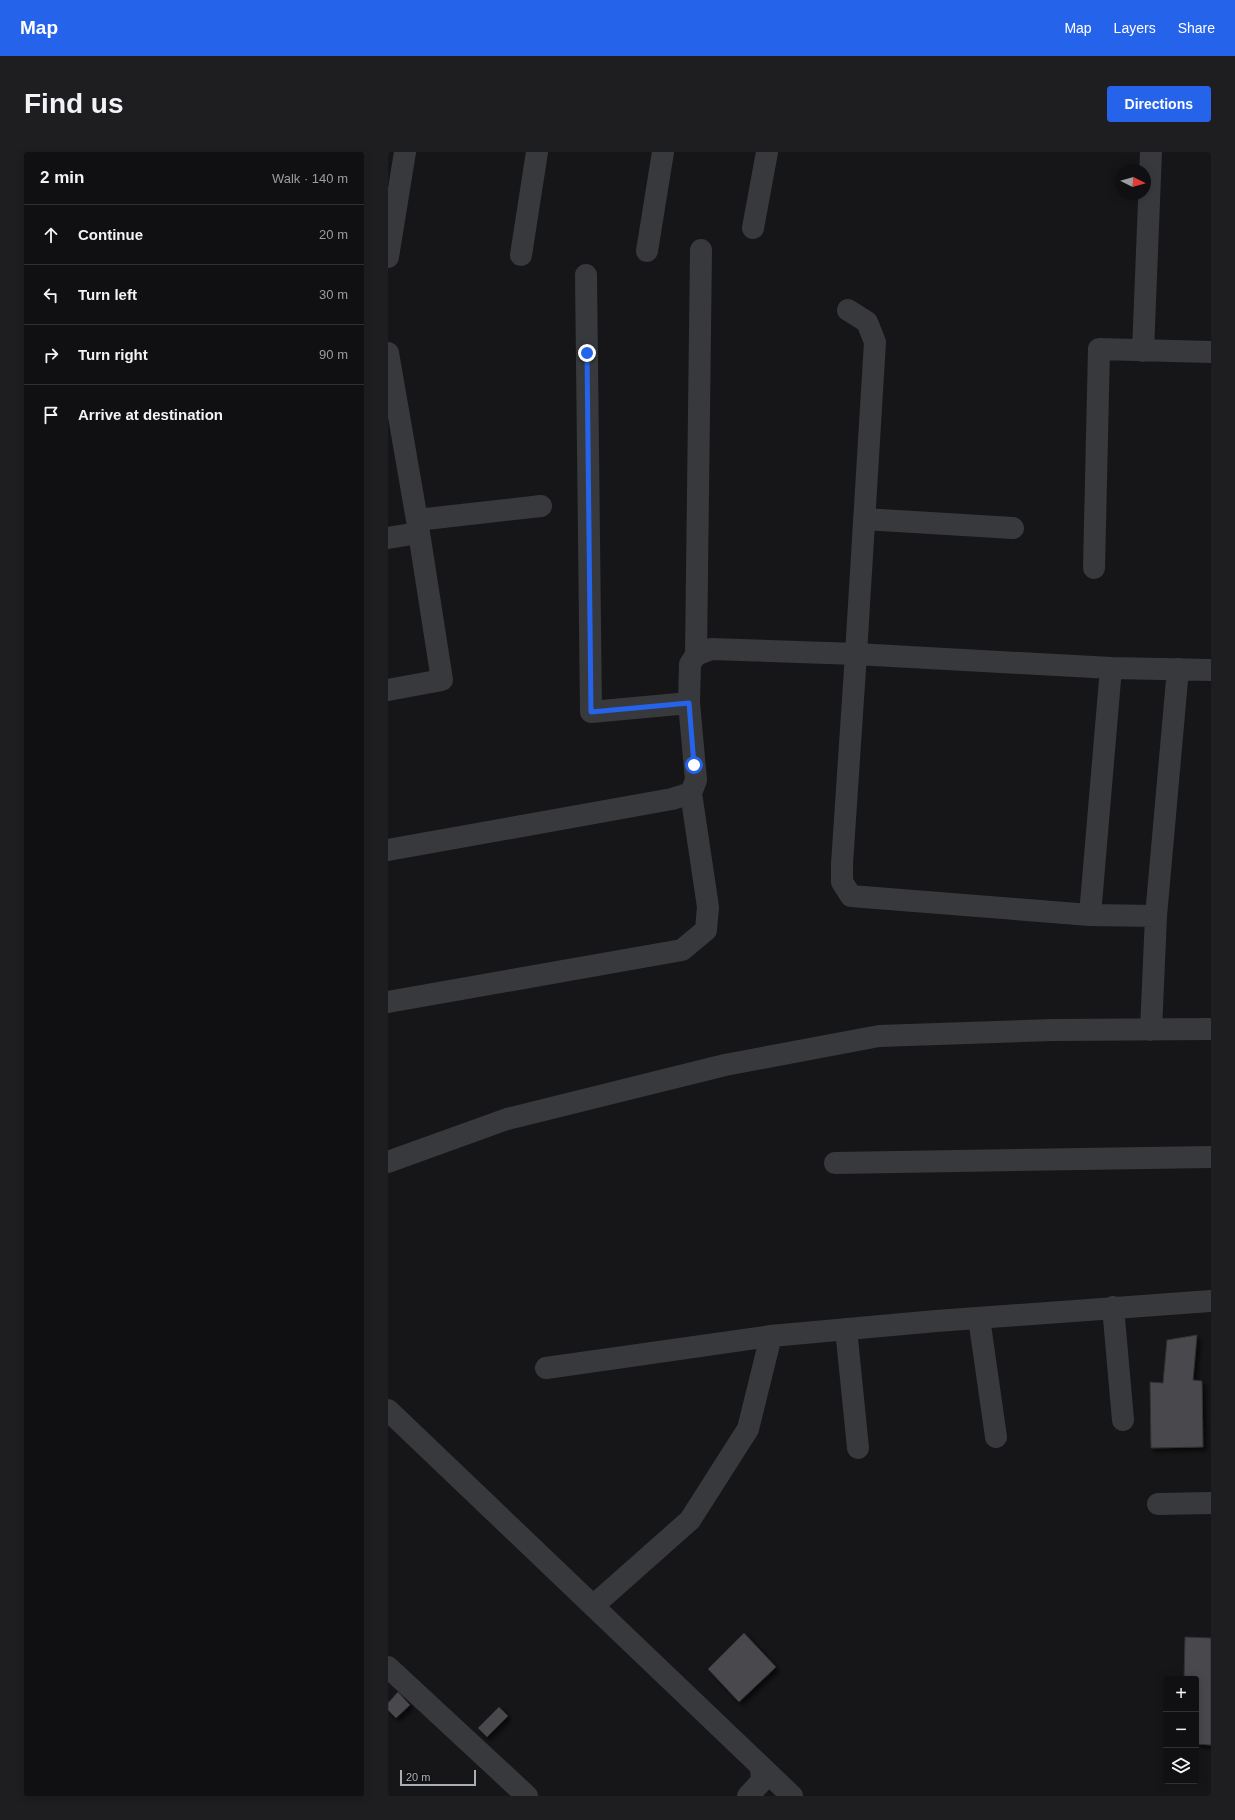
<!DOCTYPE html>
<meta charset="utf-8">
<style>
:root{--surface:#101012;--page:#1e1e20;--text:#f1f3f6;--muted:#9c9d9f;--line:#303032;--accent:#2563eb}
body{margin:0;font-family:Arial,sans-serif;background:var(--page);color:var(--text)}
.controls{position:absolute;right:12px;bottom:12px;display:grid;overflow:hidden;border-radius:4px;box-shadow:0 2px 10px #0003}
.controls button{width:36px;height:36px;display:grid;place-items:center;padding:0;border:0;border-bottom:1px solid var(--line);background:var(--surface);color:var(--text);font:20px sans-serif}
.compass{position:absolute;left:727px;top:12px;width:36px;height:36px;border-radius:50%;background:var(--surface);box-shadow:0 2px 10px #0003;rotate:95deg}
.scale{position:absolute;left:12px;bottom:10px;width:76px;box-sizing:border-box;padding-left:4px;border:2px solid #aaafb6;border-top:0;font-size:11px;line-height:14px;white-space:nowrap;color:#aaafb6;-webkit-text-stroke:3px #111113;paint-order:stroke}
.stop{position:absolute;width:12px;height:12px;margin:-9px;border:3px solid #2563eb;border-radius:50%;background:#fff}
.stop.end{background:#2563eb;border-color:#fff;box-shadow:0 1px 4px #0008}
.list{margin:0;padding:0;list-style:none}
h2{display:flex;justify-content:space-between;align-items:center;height:52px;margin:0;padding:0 16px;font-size:17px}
h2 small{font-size:13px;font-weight:400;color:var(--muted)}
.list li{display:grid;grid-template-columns:26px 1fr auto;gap:12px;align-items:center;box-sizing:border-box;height:60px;padding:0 16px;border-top:1px solid var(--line)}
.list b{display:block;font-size:15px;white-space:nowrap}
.list em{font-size:13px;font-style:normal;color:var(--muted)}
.icon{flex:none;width:22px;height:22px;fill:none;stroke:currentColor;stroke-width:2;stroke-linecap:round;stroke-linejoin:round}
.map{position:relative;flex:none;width:823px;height:1644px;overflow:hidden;border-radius:4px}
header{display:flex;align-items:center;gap:24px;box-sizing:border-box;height:56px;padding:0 20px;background:var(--accent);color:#fff}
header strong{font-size:19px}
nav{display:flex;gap:22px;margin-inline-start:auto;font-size:14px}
.intro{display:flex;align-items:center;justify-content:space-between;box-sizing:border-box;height:96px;padding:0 24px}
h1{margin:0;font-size:28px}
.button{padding:10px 18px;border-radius:4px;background:var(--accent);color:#fff;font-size:14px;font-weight:700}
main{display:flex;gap:24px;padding:0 24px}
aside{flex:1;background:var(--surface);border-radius:4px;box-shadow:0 2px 10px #0003}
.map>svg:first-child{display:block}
.building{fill:#48494d;stroke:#303133;filter:url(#shadow)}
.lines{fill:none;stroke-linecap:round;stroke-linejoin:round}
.minor{stroke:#38393c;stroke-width:22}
.route{stroke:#2563eb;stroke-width:5}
</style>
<header>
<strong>Map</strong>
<nav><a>Map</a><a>Layers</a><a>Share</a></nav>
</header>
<div class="intro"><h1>Find us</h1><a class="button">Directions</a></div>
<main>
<aside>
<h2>2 min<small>Walk · 140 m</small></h2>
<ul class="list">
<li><svg class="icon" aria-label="ahead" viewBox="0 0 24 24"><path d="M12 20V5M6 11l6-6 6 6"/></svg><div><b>Continue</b></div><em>20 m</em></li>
<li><svg class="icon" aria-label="left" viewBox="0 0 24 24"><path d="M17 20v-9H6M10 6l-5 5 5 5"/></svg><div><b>Turn left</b></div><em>30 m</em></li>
<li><svg class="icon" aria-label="right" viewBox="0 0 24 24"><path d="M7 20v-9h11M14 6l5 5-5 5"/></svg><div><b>Turn right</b></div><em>90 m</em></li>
<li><svg class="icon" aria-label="arrive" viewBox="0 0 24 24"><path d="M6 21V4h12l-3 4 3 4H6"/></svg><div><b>Arrive at destination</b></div></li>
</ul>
</aside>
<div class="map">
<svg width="823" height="1644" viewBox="0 0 823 1644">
<defs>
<filter id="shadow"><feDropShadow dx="3.5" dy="3.5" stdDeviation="2" flood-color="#0009"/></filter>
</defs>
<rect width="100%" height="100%" fill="#161618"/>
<path class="building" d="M809 1183 805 1228 814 1229 815 1295 763 1296 762 1230 775 1231 779 1188Z
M356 1481 388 1515 351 1550 320 1517Z
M797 1485 823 1486V1593L808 1592V1527H796Z
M10 1540 22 1553 8 1566 0 1558V1551Z
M111 1555 120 1564 99 1585 90 1576Z"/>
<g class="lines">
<path class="minor" d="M365 76 379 0
M259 99 275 0
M133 103 149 0
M0 105 17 0
M198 123 203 560 301 551
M460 158 479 170 487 190 468 502 454 712V730L463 744 702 763
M755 199 763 0
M0 201 29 368 54 528 0 538
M476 367 625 376
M29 368 153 354
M0 386 30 381
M706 416 711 197 823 200
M308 503 313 98
M723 516 702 763 768 764
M0 698 284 647 303 641 308 628 301 551 302 512 308 503 323 497 468 502 723 516 823 518
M0 850 294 798 318 778 320 755 303 641
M763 878 768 764 790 517
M0 1010 119 967 337 913 491 884 664 878 823 877
M447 1011 823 1005
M725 1155 735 1268
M591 1166 608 1285
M458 1177 470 1296
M158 1216 383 1184 548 1169 823 1149
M0 1258 404 1644
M770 1352 823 1351
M205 1454 302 1368 360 1277 383 1184
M0 1515 139 1644
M360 1644 374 1629 373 1616"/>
</g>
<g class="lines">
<path class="route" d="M199 201 203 560 301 551 306 613"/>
</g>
</svg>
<div class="controls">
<button>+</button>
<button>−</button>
<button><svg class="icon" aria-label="layers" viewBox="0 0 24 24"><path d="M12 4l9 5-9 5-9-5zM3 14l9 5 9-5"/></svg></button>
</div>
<svg class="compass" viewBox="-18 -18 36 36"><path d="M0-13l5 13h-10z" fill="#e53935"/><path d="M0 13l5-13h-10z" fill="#9c9d9f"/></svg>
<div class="scale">20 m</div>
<div class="stop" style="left:306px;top:613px"></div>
<div class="stop end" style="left:199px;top:201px"></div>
</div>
</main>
